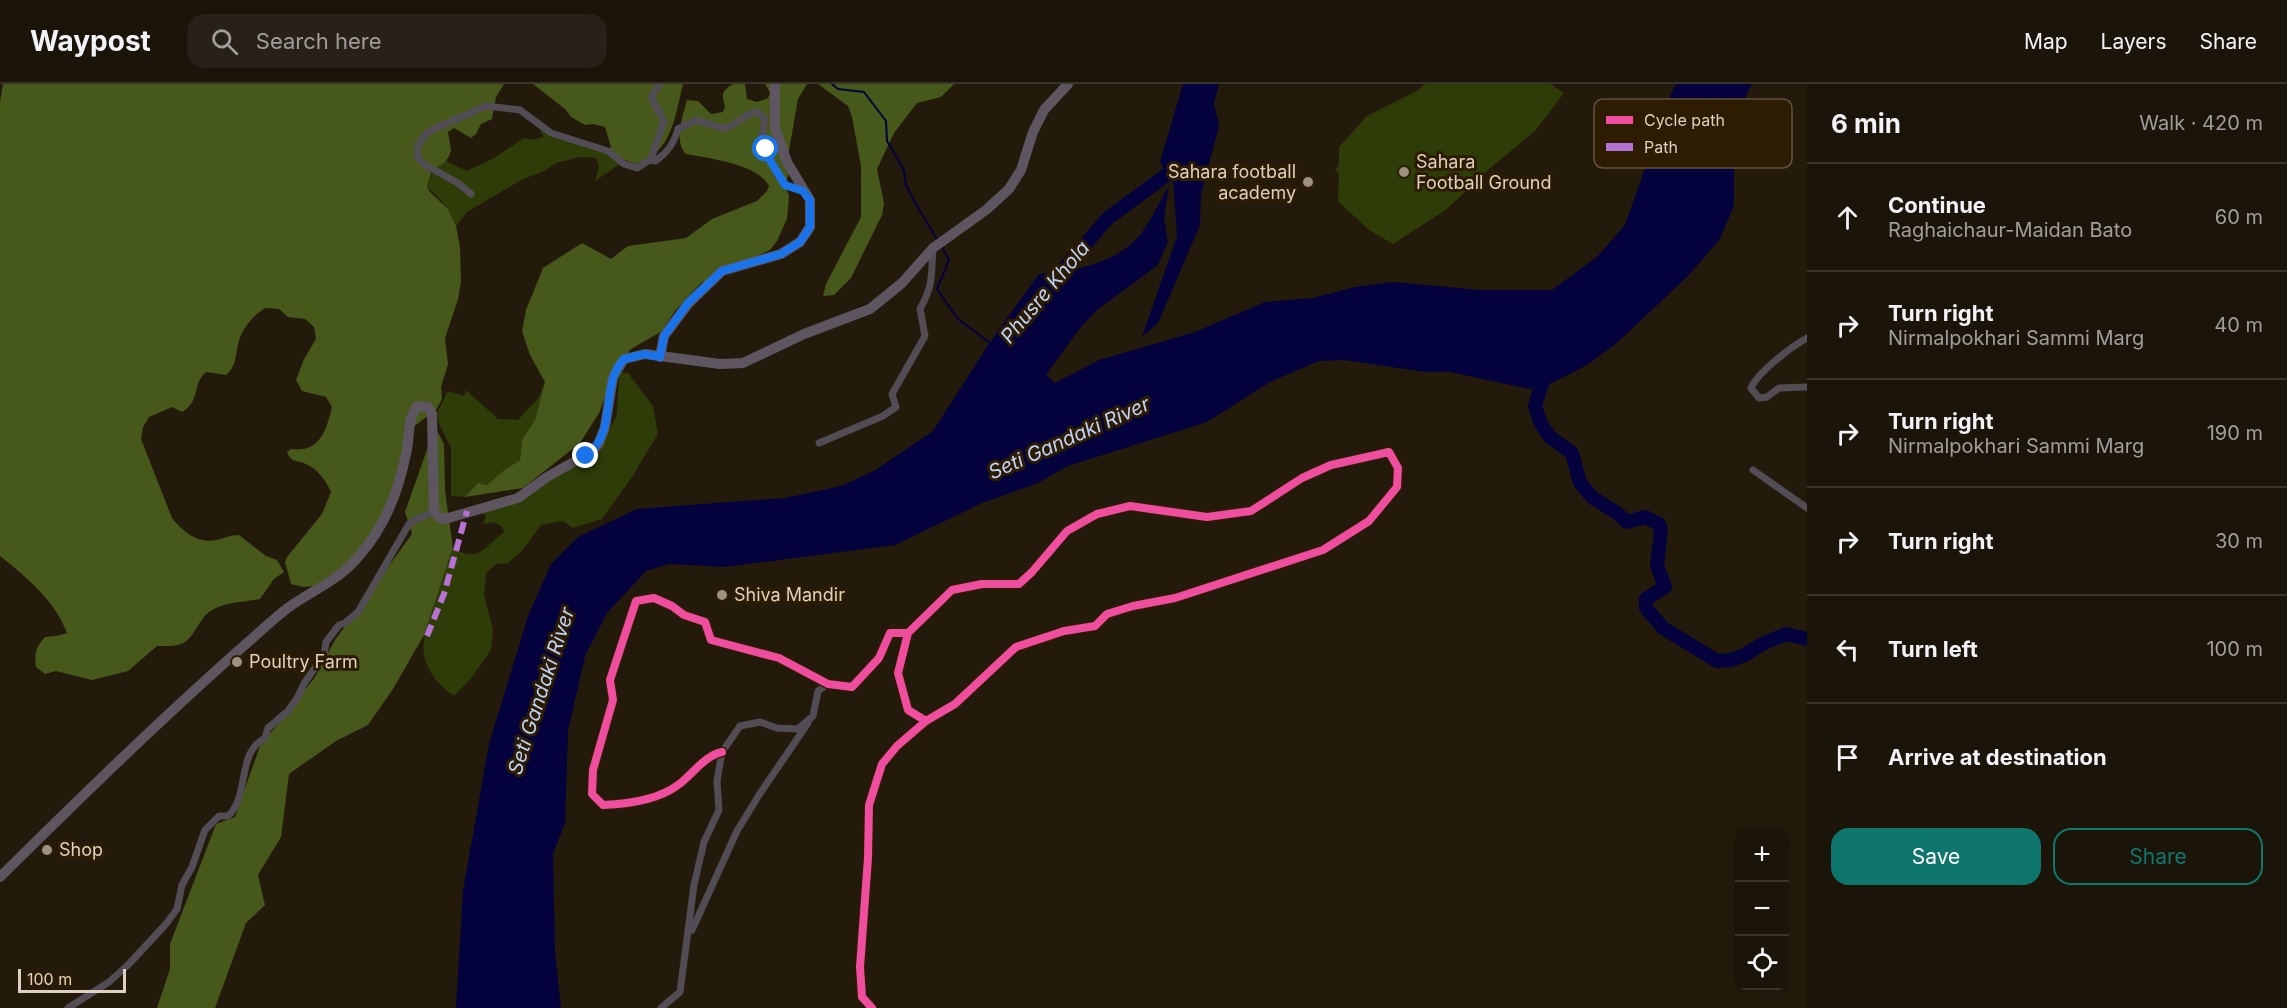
<!DOCTYPE html>
<meta charset="utf-8">
<style>
:root{--surface:#1b1409;--page:#282117;--text:#f1f3f6;--muted:#a09e9c;--line:#39332a;--accent:#0f766e}
body{margin:0;font-family:Inter,sans-serif;background:var(--page);color:var(--text)}
.controls{position:absolute;right:18px;bottom:18px;display:grid;overflow:hidden;border-radius:12px;box-shadow:0 3px 9px #0003}
.controls button{width:54px;height:54px;display:grid;place-items:center;padding:0;border:0;border-bottom:2px solid var(--line);background:var(--surface);color:var(--text);font:30px sans-serif}
.scale{position:absolute;left:18px;bottom:15px;width:108px;box-sizing:border-box;padding-left:6px;border:3px solid #ded1c2;border-top:0;font-size:16px;line-height:21px;white-space:nowrap;color:#ded1c2;-webkit-text-stroke:4px #2e1c02;paint-order:stroke}
.stop{position:absolute;width:18px;height:18px;margin:-14px;border:4px solid #1a73e8;border-radius:50%;background:#fff}
.stop.end{background:#1a73e8;border-color:#fff;box-shadow:0 2px 6px #0008}
.list{margin:0;padding:0;list-style:none}
h2{display:flex;justify-content:space-between;align-items:center;height:78px;margin:0;padding:0 24px;font-size:26px}
h2 small{font-size:20px;font-weight:400;color:var(--muted)}
.list li{display:grid;grid-template-columns:39px 1fr auto;gap:18px;align-items:center;box-sizing:border-box;height:108px;padding:0 24px;border-top:2px solid var(--line)}
.list b{display:block;font-size:22px;white-space:nowrap}
.list p{margin:0;font-size:20px;white-space:nowrap;color:var(--muted)}
.list em{font-size:20px;font-style:normal;color:var(--muted)}
.actions{display:flex;gap:12px;padding:18px 24px}
.actions a{flex:1;padding:14px 0;border:2px solid var(--accent);border-radius:18px;text-align:center;font-size:21px;color:var(--accent)}
.actions .main{background:var(--accent);color:#fff}
.icon{flex:none;width:33px;height:33px;fill:none;stroke:currentColor;stroke-width:2;stroke-linecap:round;stroke-linejoin:round}
.map{position:relative;flex:none;width:1807px;height:924px;overflow:hidden}
header{display:flex;align-items:center;gap:36px;box-sizing:border-box;height:84px;padding:0 30px;background:var(--surface);border-bottom:2px solid var(--line)}
header strong{font-size:28px}
nav{display:flex;gap:33px;margin-inline-start:auto;font-size:21px}
.search{width:420px;height:54px;background:var(--page);display:flex;align-items:center;gap:15px;box-sizing:border-box;padding:0 21px;border-radius:18px;color:var(--muted);font-size:22px}
main{display:flex}
aside{flex:1;background:var(--surface)}
.map>svg:first-child{display:block}
.green{fill:#2e3c07}
.forest{fill:#47581b}
.water{fill:#03023d}
.lines{fill:none;stroke-linecap:round;stroke-linejoin:round}
.stream{stroke:#03023d;stroke-width:2}
.river{stroke:#03023d;stroke-width:14}
.street{stroke:#524c54;stroke-width:7}
.secondary{stroke:#5d5660;stroke-width:10}
.quiet{stroke:#b673d3;stroke-width:6;stroke-dasharray:12 6;stroke-linecap:butt}
.cycleway-casing{stroke:#2e1c02;stroke-width:11}
.cycleway{stroke:#ef4d9e;stroke-width:8}
.route{stroke:#1a73e8;stroke-width:8}
.poi-dot{fill:#9d9182;stroke:#2e1c02;stroke-width:2}
.labels{text-anchor:middle;stroke-width:6;stroke-linejoin:round;paint-order:stroke}
.poi-label{font-size:18px;fill:#ded1c2;stroke:#2e1c02;text-anchor:start}
.water-label{font-size:20px;font-style:italic;fill:#bdd3fb;stroke:#2e1c02}
.key{fill:#2e1c02;stroke:#63523c;stroke-width:1.5}
.key-label{font-size:16px;fill:#ded1c2}
</style>
<header>
<strong>Waypost</strong>
<div class="search"><svg class="icon" aria-label="search" viewBox="0 0 24 24"><circle cx="10" cy="10" r="6"/><path d="M15 15l6 6"/></svg>Search here</div>
<nav><a>Map</a><a>Layers</a><a>Share</a></nav>
</header>
<main>
<div class="map">
<svg width="1807" height="924" viewBox="0 0 1807 924">
<rect width="100%" height="100%" fill="#241a0c"/>
<path class="green" d="M1425 0H1550L1564 9 1535 47 1488 86 1447 125 1393 160 1369 146 1338 117 1339 90 1335 85 1339 82V63L1367 32 1417 7Z
M539 43 607 70 620 80 595 97 599 83 596 74 580 73 556 79 544 87 521 96 467 128 456 142C453 136 451 129 447 124 430 100 412 104 446 77L467 87 494 74 524 54 533 56 543 53Z
M619 288 628 289 653 322 658 350 632 393 602 435 573 444 563 437 541 441 523 466 508 479 496 480 486 489 484 511 493 545 491 566 469 597 454 612C439 602 429 590 424 572 419 549 445 488 453 463 478 481 485 462 504 448L502 443 494 438 483 440 486 432 480 426 598 370 617 330Z
M545 298 535 336 522 357 520 376 503 387 487 401 478 399 465 413 451 412V364L439 340 437 329 448 307 464 312 466 306 498 335 518 336 539 313Z"/>
<path class="forest" d="M3 0H504L496 13 492 35 481 40 476 50 471 54 454 44 448 48 451 66 449 72 446 77 431 89 427 101 429 107 448 125 456 142 460 163 461 197 458 215 445 254 448 280 441 303 442 315 436 326 409 346 401 380 382 434 348 480 314 502 303 503 291 500 285 478 287 473 322 430 331 408C326 397 318 385 306 380 297 376 291 379 287 368L291 365C320 369 326 347 332 323L326 313 302 307 296 296 304 275 316 255 314 243 305 235 288 233 279 225 265 224C254 231 242 244 239 257 235 270 237 282 226 291L206 288C192 299 201 317 182 328L172 323 149 333 143 343 141 355 172 434C183 448 198 460 216 456 225 454 230 451 239 451L266 472 277 476 284 488 274 495 260 515C244 518 223 518 209 528 199 536 194 552 185 558 178 563 165 562 157 562L128 587 92 596 56 587 45 590 36 583C34 569 36 563 45 553L56 552 67 549C54 515 27 494 0 472V18Z
M533 0H683C675 32 672 70 635 80L618 73 609 66 611 63 605 43 593 40 585 41 571 33 565 25Z
M733 0H745L747 15 757 18 768 14 770 9 765 0H807L798 15 787 78 789 89 785 101 789 112 787 135 777 157 770 166 701 199 675 227 662 247 631 265 617 283 599 329 580 359 523 404 465 413 478 399 487 401 503 387 520 376 522 356 535 336 545 298 530 271 522 247 526 226 543 184 582 159 611 175 628 162 686 154 712 135 757 117 767 107 769 102C758 80 708 74 686 70 673 56 683 32 687 16L698 17 711 30 723 28 725 22C721 10 722 7 733 0Z
M818 0H954L941 13 917 19 894 49 877 85 884 119 882 131 851 194 834 211 823 212 826 200 861 133V82L852 33 848 22Z
M435 343 444 360 445 407 453 463 424 551 393 605 368 641 336 657 289 690 281 753 258 791 265 821 246 839 215 924H157L170 885V860L216 740 235 733 260 662 315 593 335 556 412 450 405 428Z"/>
<path class="water" d="M1183 0H1219L1214 19 1219 42 1201 110 1200 141 1158 239 1142 253 1177 152 1173 97 1160 78Z
M1677 0H1752L1745 14 1734 74V121L1720 155 1688 192 1618 258 1587 281 1554 298 1530 305 1450 288H1426L1343 276 1319 277 1270 298 1207 338 1068 382 1038 399 982 419 895 461 726 483 669 480 646 487 607 529 585 572 568 647 565 739 553 770 555 868 561 924H456L463 807 489 660 528 532 551 480 578 453 637 425 785 414 841 402 874 387 933 347 990 258 1039 190C1076 187 1120 179 1143 147 1153 133 1160 116 1169 102L1164 133 1168 158 1158 181 1097 226 1080 244 1046 291 1055 299 1099 276 1195 248 1265 218 1313 214 1355 203 1393 198 1481 206H1552L1598 172 1625 141 1673 5Z"/>
<g class="lines">
<path class="stream" d="M832 0 838 5 864 8 886 37 887 57 904 86 906 101 914 117 938 157
M941 161 949 176 937 205 957 234 991 260"/>
<path class="river" d="M1049 202 1108 134 1168 90 1176 74
M1549 286 1541 302 1535 322 1541 340 1550 353 1572 369 1580 399 1593 414 1617 429 1627 438 1645 433 1659 440 1661 447 1657 481 1665 503 1646 515V524L1663 544 1717 577 1731 576 1745 571 1762 560 1786 550 1807 555"/>
<path class="street" d="M651 75 664 37 651 13 660 0
M471 110 458 99 425 81 418 74 417 63 426 50 436 44 486 22 520 26 551 49 608 67 624 80 637 84 651 75 655 77C667 69 674 60 678 45L696 36C705 38 716 43 724 44 735 44 744 28 758 28L765 35 761 58C770 70 773 90 785 100 789 104 798 105 803 107
M1807 254C1792 262 1757 289 1751 304L1759 314 1767 313 1779 304 1807 303
M819 359 883 332 896 323 892 310 925 252 920 225C934 200 931 191 933 164
M1753 386 1807 424
M722 668C704 672 693 690 678 701 658 716 628 720 603 721L592 710 593 686 613 616 610 596 636 517 654 514 672 522 684 531 705 538 711 556 779 574 828 600 852 603 879 574 890 549H908
M692 846 737 747 759 711 808 639
M68 924 109 898 128 881 166 840 177 825 182 801 192 783 205 746 219 732H228C250 712 236 669 265 654L268 644 288 627 297 614 305 598 324 571 326 558 339 541 345 539 358 528 409 440C417 434 425 433 434 427
M661 924 680 908 694 801 704 758 719 726 717 697 722 668 740 642 760 638 777 644 798 645 813 632 818 607 828 600
M872 924 862 913 860 883 868 774 869 721 882 680 897 662 926 637 955 620 1016 563 1064 547 1095 542 1107 530 1133 522 1175 514 1323 466 1369 437 1397 403 1398 384 1389 368 1331 381 1302 394 1251 427 1207 433 1130 422 1097 430 1067 447 1032 488 1019 500H982L952 506 908 549 898 589 908 626 926 637"/>
<path class="secondary" d="M660 273 664 252 688 220 722 187 781 170 800 158 810 143V116L787 78 775 44V0
M0 793C83 711 167 629 255 552 266 542 277 532 289 523 313 506 341 495 359 472 385 442 398 409 406 370 410 355 407 335 417 322L428 323 432 330 434 427 440 434 445 435 518 414 547 393 593 367 599 359 605 343 613 293 624 275 645 270 720 280 743 279 804 250 870 225 902 199 933 164 986 126 1009 105 1021 86 1033 48 1044 26 1068 0"/>
<path class="quiet" d="M427 552 444 510 467 427"/>
<g class="cycleway-casing">
<path id="cycleway" d="M722 668C704 672 693 690 678 701 658 716 628 720 603 721L592 710 593 686 613 616 610 596 636 517 654 514 672 522 684 531 705 538 711 556 779 574 828 600 852 603 879 574 890 549H908
M872 924 862 913 860 883 868 774 869 721 882 680 897 662 926 637 955 620 1016 563 1064 547 1095 542 1107 530 1133 522 1175 514 1323 466 1369 437 1397 403 1398 384 1389 368 1331 381 1302 394 1251 427 1207 433 1130 422 1097 430 1067 447 1032 488 1019 500H982L952 506 908 549 898 589 908 626 926 637"/>
</g>
<use href="#cycleway" class="cycleway"/>
</g>
<g class="lines">
<path class="route" d="M586 372C619 347 599 301 624 275L645 270 660 273 664 252 688 219 722 187 781 170 800 158 810 143V116L803 107 785 101 768 73 766 65"/>
</g>
<g class="poi-dot">
<circle cx="1404" cy="88" r="6"/>
<circle cx="1308" cy="98" r="6"/>
<circle cx="722" cy="511" r="6"/>
<circle cx="237" cy="578" r="6"/>
<circle cx="47" cy="766" r="6"/>
</g>
<g class="labels">
<g class="poi-label">
<text x="1416" y="84">Sahara<tspan x="1416" dy="21">Football Ground</tspan></text>
<text x="1296" y="94" text-anchor="end">Sahara football<tspan x="1296" dy="21">academy</tspan></text>
<text x="734" y="517">Shiva Mandir</text>
<text x="249" y="584">Poultry Farm</text>
<text x="59" y="772">Shop</text>
</g>
<g class="water-label">
<text transform="translate(1045 208) rotate(-50)" y="7">Phusre Khola</text>
<text transform="translate(1069 354) rotate(-24)" y="7">Seti Gandaki River</text>
<text transform="translate(541 607) rotate(-72)" y="7">Seti Gandaki River</text>
</g>
</g>
<rect x="1594" y="15" width="198" height="69" rx="9" class="key"/>
<rect x="1606" y="32" width="27" height="8" fill="#ef4d9e"/>
<rect x="1606" y="59" width="27" height="8" fill="#b673d3"/>
<g class="key-label">
<text x="1644" y="42">Cycle path</text>
<text x="1644" y="69">Path</text>
</g>
</svg>
<div class="controls">
<button>+</button>
<button>−</button>
<button><svg class="icon" aria-label="locate" viewBox="0 0 24 24"><circle cx="12" cy="12" r="6"/><path d="M12 2v4M12 18v4M2 12h4M18 12h4"/></svg></button>
</div>
<div class="scale">100 m</div>
<div class="stop" style="left:766px;top:65px"></div>
<div class="stop end" style="left:586px;top:372px"></div>
</div>
<aside>
<h2>6 min<small>Walk · 420 m</small></h2>
<ul class="list">
<li><svg class="icon" aria-label="ahead" viewBox="0 0 24 24"><path d="M12 20V5M6 11l6-6 6 6"/></svg><div><b>Continue</b><p>Raghaichaur-Maidan Bato</p></div><em>60 m</em></li>
<li><svg class="icon" aria-label="right" viewBox="0 0 24 24"><path d="M7 20v-9h11M14 6l5 5-5 5"/></svg><div><b>Turn right</b><p>Nirmalpokhari Sammi Marg</p></div><em>40 m</em></li>
<li><svg class="icon" aria-label="right" viewBox="0 0 24 24"><path d="M7 20v-9h11M14 6l5 5-5 5"/></svg><div><b>Turn right</b><p>Nirmalpokhari Sammi Marg</p></div><em>190 m</em></li>
<li><svg class="icon" aria-label="right" viewBox="0 0 24 24"><path d="M7 20v-9h11M14 6l5 5-5 5"/></svg><div><b>Turn right</b></div><em>30 m</em></li>
<li><svg class="icon" aria-label="left" viewBox="0 0 24 24"><path d="M17 20v-9H6M10 6l-5 5 5 5"/></svg><div><b>Turn left</b></div><em>100 m</em></li>
<li><svg class="icon" aria-label="arrive" viewBox="0 0 24 24"><path d="M6 21V4h12l-3 4 3 4H6"/></svg><div><b>Arrive at destination</b></div></li>
</ul>
<div class="actions"><a class="main">Save</a><a>Share</a></div>
</aside>
</main>
